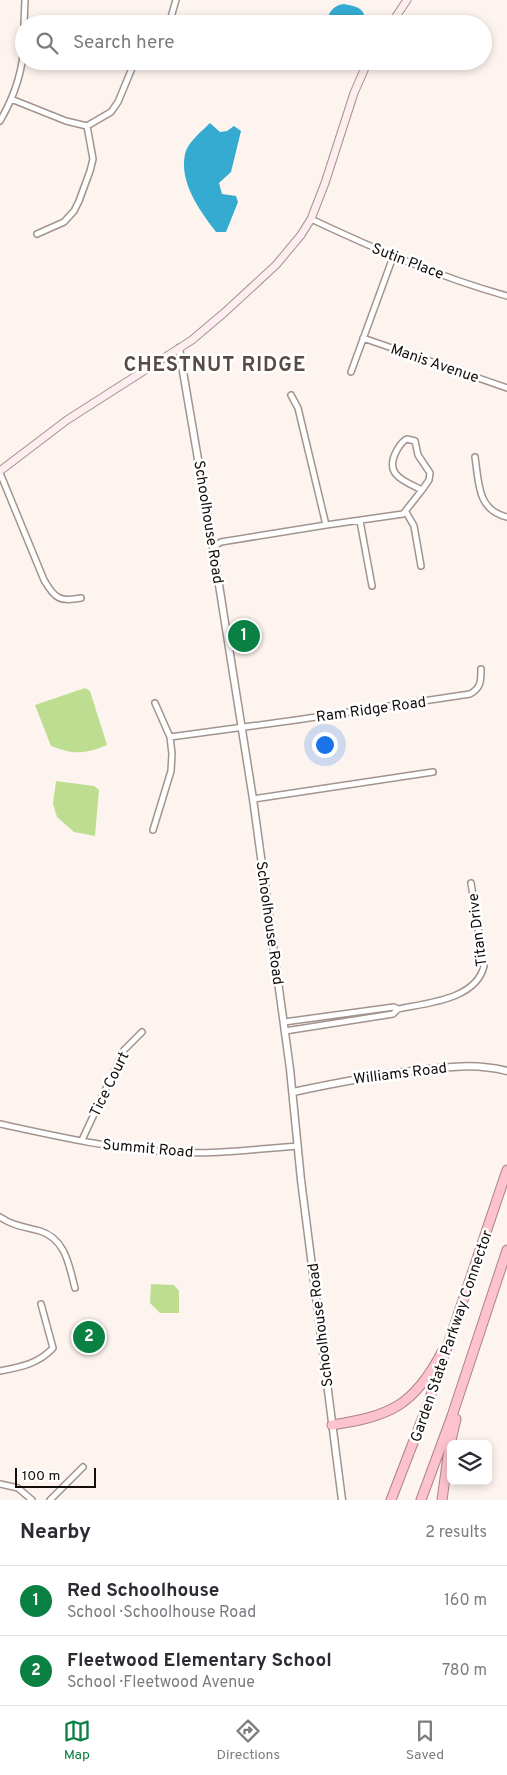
<!DOCTYPE html>
<meta charset="utf-8">
<style>
:root{--surface:#fff;--page:#f7f7f7;--text:#2b2b33;--muted:#7c7c81;--line:#e1e1e2;--accent:#0b8043}
body{margin:0;font-family:Overpass,sans-serif;background:var(--page);color:var(--text)}
.controls{position:absolute;right:15px;bottom:15px;display:grid;overflow:hidden;border-radius:8px;box-shadow:0 2px 8px #0003}
.controls button{width:45px;height:45px;display:grid;place-items:center;padding:0;border:0;border-bottom:1px solid var(--line);background:var(--surface);color:var(--text);font:25px sans-serif}
.scale{position:absolute;left:15px;bottom:12px;width:81px;box-sizing:border-box;padding-left:5px;border:2px solid #130e0b;border-top:0;font-size:14px;line-height:18px;white-space:nowrap;color:#130e0b;-webkit-text-stroke:4px #fff;paint-order:stroke}
.you{position:absolute;left:324px;top:744px;width:18px;height:18px;margin:-12px;border:4px solid #fff;border-radius:50%;background:#1a73e8;box-shadow:0 0 0 8px #1a73e833}
.badge{display:grid;place-items:center;width:32px;height:32px;border-radius:50%;background:var(--accent);color:#fff;font-size:16px;font-weight:700}
.pin{position:absolute;translate:-50% -50%;border:2px solid #fff;box-shadow:0 1px 5px #0006}
.list{margin:0;padding:0;list-style:none}
h2{display:flex;justify-content:space-between;align-items:center;height:65px;margin:0;padding:0 20px;font-size:21px}
h2 small{font-size:16px;font-weight:400;color:var(--muted)}
.list li{display:grid;grid-template-columns:32px 1fr auto;gap:15px;align-items:center;box-sizing:border-box;height:70px;padding:0 20px;border-top:1px solid var(--line)}
.list b{display:block;font-size:19px;white-space:nowrap}
.list p{margin:0;font-size:16px;white-space:nowrap;color:var(--muted)}
.list em{font-size:16px;font-style:normal;color:var(--muted)}
.icon{flex:none;width:28px;height:28px;fill:none;stroke:currentColor;stroke-width:2;stroke-linecap:round;stroke-linejoin:round}
.map{position:relative;flex:none;width:507px;height:1500px;overflow:hidden}
.search{position:absolute;background:var(--surface);box-shadow:0 2px 8px #0003;left:15px;right:15px;top:15px;height:55px;display:flex;align-items:center;gap:12px;box-sizing:border-box;padding:0 18px;border-radius:28px;color:var(--muted);font-size:19px}
.sheet{height:205px;background:var(--surface)}
nav{display:flex;justify-content:space-around;align-items:center;box-sizing:border-box;height:70px;border-top:1px solid var(--line);background:var(--surface);font-size:14px;color:var(--muted)}
nav a{display:grid;justify-items:center;gap:2px}
nav .on{color:var(--accent)}
.map>svg:first-child{display:block}
.green{fill:#bdde91}
.water{fill:#35abd1}
.lines{fill:none;stroke-linecap:round;stroke-linejoin:round}
.minor-casing{stroke:#a2948d;stroke-width:8}
.tertiary-casing{stroke:#a2948d;stroke-width:9}
.secondary-casing{stroke:#a2948d;stroke-width:9}
.motorway-casing{stroke:#aa8389;stroke-width:11}
.minor{stroke:#fff;stroke-width:5}
.tertiary{stroke:#fff;stroke-width:6}
.secondary{stroke:#feedf0;stroke-width:7}
.motorway{stroke:#fcc2cd;stroke-width:9}
.labels{text-anchor:middle;stroke-width:5;stroke-linejoin:round;paint-order:stroke}
.street-label{font-size:15px;fill:#130e0b;stroke:#fff}
.district-label{font-size:20px;font-weight:bold;letter-spacing:1px;fill:#584b45;stroke:#fff}
</style>
<div class="map">
<svg width="507" height="1500" viewBox="0 0 507 1500">
<rect width="100%" height="100%" fill="#fdf3ef"/>
<path class="green" d="M85 688 90 691 107 745C84 754 75 755 51 746L35 705Z
M56 781 94 786 99 790 95 836 74 832 57 817 53 804Z
M151 1284 174 1285 179 1291V1313H160L150 1303Z"/>
<path class="water" d="M344 4C352 6 360 6 364 14L362 20 357 24H326C328 14 332 5 344 4Z
M210 123 220 132 227 131 234 126 241 131 231 172 219 183 222 194 236 196 238 202 226 232H216C200 211 179 183 185 154 188 142 201 132 210 123Z"/>
<g class="lines">
<g class="minor-casing">
<path id="minor" d="M24 24 25 0
M169 24 176 0
M11 99 66 121 87 126
M0 121C14 97 23 71 24 43
M311 219C375 249 439 277 507 296
M37 234 64 222 74 211 79 201 90 171 93 159 87 126 111 112 118 102 135 61
M363 338 507 388
M351 372 393 257
M291 395 298 408 326 525
M407 439 415 441 418 455 430 473 429 480 422 490C404 481 383 475 397 450 400 445 402 441 407 439Z
M475 457C479 483 477 510 507 517
M0 473 44 580C55 599 60 602 81 598
M406 512 414 526 421 566
M360 521 372 586
M213 547 221 542 326 525 403 514 422 490
M170 737 296 720 470 694C481 688 481 681 481 669
M253 799 433 772
M153 830 171 771 172 754 170 737 155 703
M284 1022 394 1007 398 1009
M285 1031 393 1014 398 1009C426 1003 476 1000 484 966L471 883
M0 1124C55 1136 112 1149 169 1152 212 1155 256 1149 298 1146
M82 1140 124 1050 142 1032
M0 1217C13 1226 26 1227 40 1231 66 1239 69 1266 75 1288
M0 1371C21 1367 38 1364 53 1348L41 1304
M0 1484 18 1488 32 1500
M50 1500 83 1467"/>
</g>
<g class="tertiary-casing">
<path id="tertiary" d="M179 348 213 547 253 799 290 1069 301 1180 342 1500
M293 1092C335 1083 376 1075 419 1070 451 1067 475 1063 507 1071"/>
</g>
<g class="secondary-casing">
<path id="secondary" d="M391 24 407 0
M0 471 67 420 192 340 225 312 276 265 301 235 311 219 325 183 354 93 368 61"/>
</g>
<g class="motorway-casing">
<path id="motorway" d="M332 1425C390 1416 414 1406 442 1352
M391 1500 428 1404 507 1170
M421 1500 452 1416 507 1250
M442 1500 449 1449 456 1419"/>
</g>
<use href="#minor" class="minor"/>
<use href="#tertiary" class="tertiary"/>
<use href="#secondary" class="secondary"/>
<use href="#motorway" class="motorway"/>
</g>
<g class="labels">
<g class="street-label">
<text transform="translate(408 261) rotate(21)" y="5">Sutin Place</text>
<text transform="translate(435 363) rotate(19)" y="5">Manis Avenue</text>
<text transform="translate(209 522) rotate(81)" y="5">Schoolhouse Road</text>
<text transform="translate(371 709) rotate(-8)" y="5">Ram Ridge Road</text>
<text transform="translate(270 923) rotate(82)" y="5">Schoolhouse Road</text>
<text transform="translate(477 930) rotate(-97)" y="5">Titan Drive</text>
<text transform="translate(400 1073) rotate(-7)" y="5">Williams Road</text>
<text transform="translate(109 1084) rotate(-64)" y="5">Tice Court</text>
<text transform="translate(148 1148) rotate(5)" y="5">Summit Road</text>
<text transform="translate(320 1325) rotate(-97)" y="5">Schoolhouse Road</text>
<text transform="translate(451 1336) rotate(-71)" y="5">Garden State Parkway Connector</text>
</g>
<g class="district-label">
<text x="215" y="371">CHESTNUT RIDGE</text>
</g>
</g>
</svg>
<div class="controls">
<button><svg class="icon" aria-label="layers" viewBox="0 0 24 24"><path d="M12 4l9 5-9 5-9-5zM3 14l9 5 9-5"/></svg></button>
</div>
<div class="scale">100 m</div>
<div class="you"></div>
<div class="pin badge" style="left:244px;top:636px">1</div>
<div class="pin badge" style="left:89px;top:1337px">2</div>
<div class="search"><svg class="icon" aria-label="search" viewBox="0 0 24 24"><circle cx="10" cy="10" r="6"/><path d="M15 15l6 6"/></svg>Search here</div>
</div>
<section class="sheet">
<h2>Nearby<small>2 results</small></h2>
<ul class="list">
<li><span class="badge">1</span><div><b>Red Schoolhouse</b><p>School · Schoolhouse Road</p></div><em>160 m</em></li>
<li><span class="badge">2</span><div><b>Fleetwood Elementary School</b><p>School · Fleetwood Avenue</p></div><em>780 m</em></li>
</ul>
</section>
<nav>
<a class="on"><svg class="icon" aria-label="map" viewBox="0 0 24 24"><path d="M3 6l6-2 6 2 6-2v14l-6 2-6-2-6 2zM9 4v14M15 6v14"/></svg>Map</a>
<a><svg class="icon" aria-label="directions" viewBox="0 0 24 24"><path d="M12 3l9 9-9 9-9-9zM9 14v-3h6M13 9l2 2-2 2"/></svg>Directions</a>
<a><svg class="icon" aria-label="saved" viewBox="0 0 24 24"><path d="M7 4h10v16l-5-4-5 4z"/></svg>Saved</a>
</nav>
